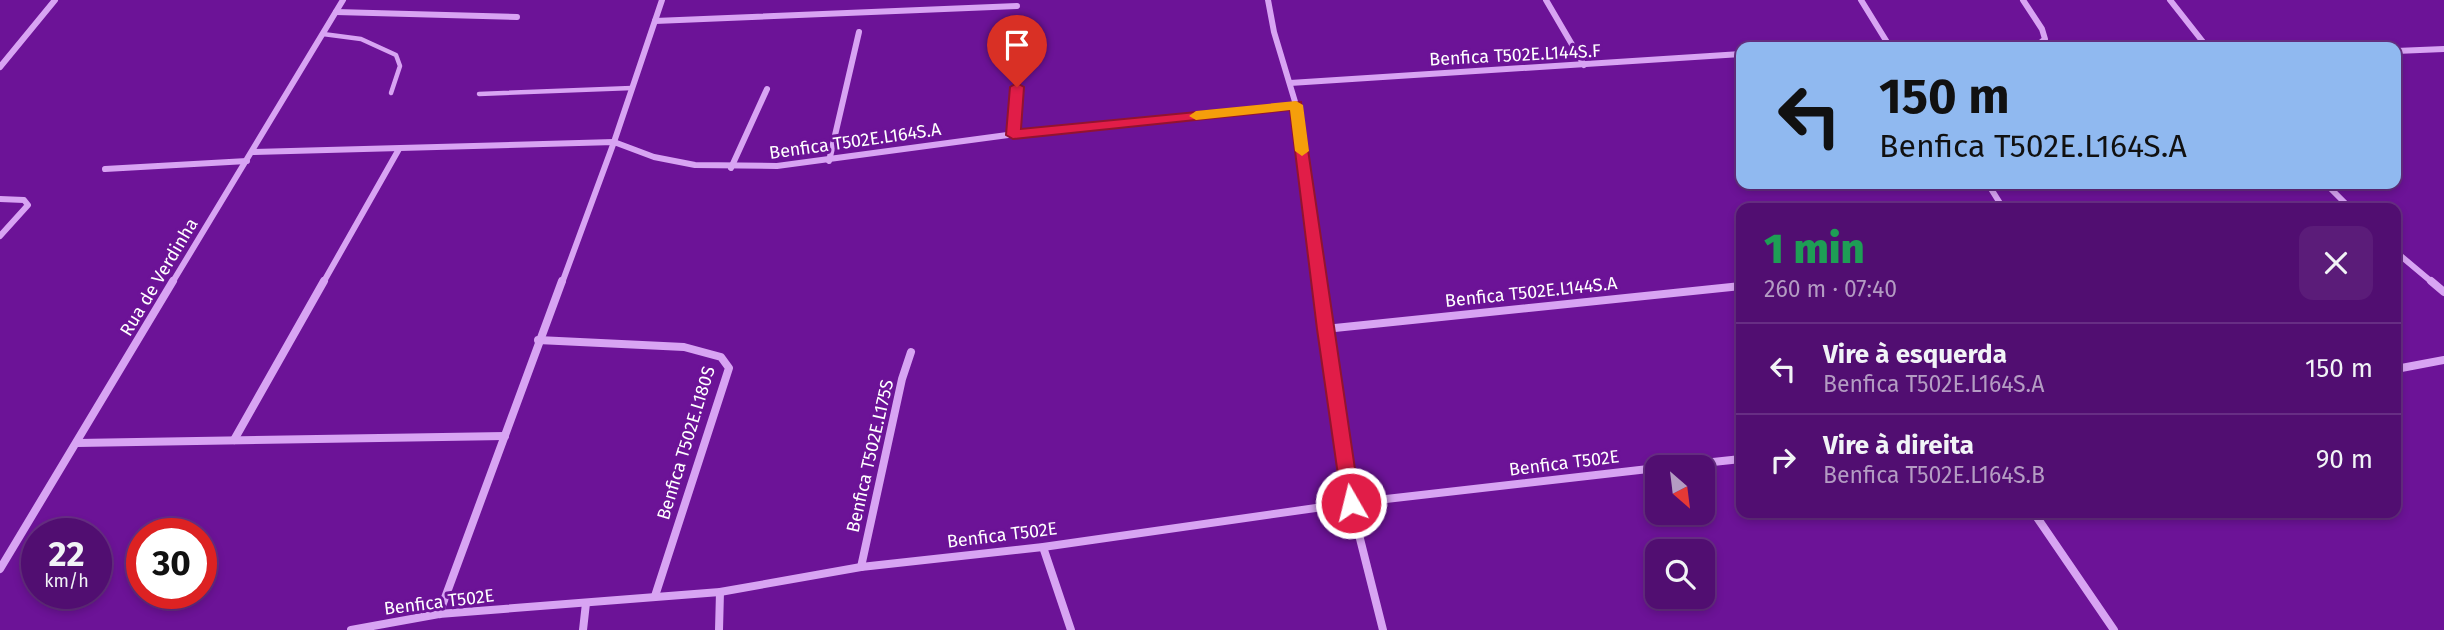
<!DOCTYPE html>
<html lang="pt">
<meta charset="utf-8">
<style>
body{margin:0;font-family:"Fira Sans",sans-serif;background:#5b1c79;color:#f1f3f6;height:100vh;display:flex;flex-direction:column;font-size:26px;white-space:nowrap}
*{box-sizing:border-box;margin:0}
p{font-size:23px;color:#b49cc3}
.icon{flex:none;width:38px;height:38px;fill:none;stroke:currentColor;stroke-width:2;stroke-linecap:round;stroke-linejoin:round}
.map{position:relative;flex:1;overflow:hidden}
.details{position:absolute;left:1736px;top:203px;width:665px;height:315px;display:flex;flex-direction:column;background:#510e71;border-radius:14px;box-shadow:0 4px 10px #0003,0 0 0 2px #672e84}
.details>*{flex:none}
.hud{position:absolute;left:1736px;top:42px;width:665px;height:147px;border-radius:14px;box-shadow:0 4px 10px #0003,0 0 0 2px #672e84;background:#90b9f0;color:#111;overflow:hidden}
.needle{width:46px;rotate:152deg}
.buttons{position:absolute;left:1645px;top:455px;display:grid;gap:14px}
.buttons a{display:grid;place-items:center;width:70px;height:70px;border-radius:14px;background:#510e71;box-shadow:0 4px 10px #0003,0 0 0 2px #672e84;font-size:35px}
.speed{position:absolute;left:21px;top:518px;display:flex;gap:14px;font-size:35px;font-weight:700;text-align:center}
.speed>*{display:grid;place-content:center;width:91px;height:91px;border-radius:50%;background:#510e71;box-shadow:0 4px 10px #0003,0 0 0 2px #672e84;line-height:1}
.speed small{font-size:18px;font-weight:400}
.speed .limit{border:10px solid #d22;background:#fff;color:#111}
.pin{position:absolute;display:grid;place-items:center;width:60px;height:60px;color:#fff;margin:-72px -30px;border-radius:50% 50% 50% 0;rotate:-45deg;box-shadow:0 0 7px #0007}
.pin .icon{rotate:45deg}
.me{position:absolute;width:77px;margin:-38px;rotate:352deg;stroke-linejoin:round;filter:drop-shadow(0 0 5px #0008)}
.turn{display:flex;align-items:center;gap:24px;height:147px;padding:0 28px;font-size:32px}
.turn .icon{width:91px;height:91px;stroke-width:2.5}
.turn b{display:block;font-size:49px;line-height:60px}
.round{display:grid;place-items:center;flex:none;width:74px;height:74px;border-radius:14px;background:#5b1c79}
.summary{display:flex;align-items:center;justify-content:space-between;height:119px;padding:0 28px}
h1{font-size:42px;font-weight:800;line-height:52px;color:#1e9e55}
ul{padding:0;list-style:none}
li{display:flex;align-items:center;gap:21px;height:91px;padding:0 28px;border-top:2px solid #672e84}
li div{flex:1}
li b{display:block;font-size:26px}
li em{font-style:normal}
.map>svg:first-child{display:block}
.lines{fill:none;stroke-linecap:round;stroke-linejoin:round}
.lane{stroke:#d8a4f3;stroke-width:4.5}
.street-far1{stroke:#d8a4f3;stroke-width:6}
.street{stroke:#d8a4f3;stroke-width:8}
.route{fill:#e11d48;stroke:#92132f;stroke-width:2}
.slow{fill:#f59e0b}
.labels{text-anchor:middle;stroke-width:6;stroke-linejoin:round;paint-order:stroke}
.street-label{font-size:18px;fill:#fff;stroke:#6c1397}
</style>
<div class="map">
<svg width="2444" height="630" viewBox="0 0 2444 630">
<rect width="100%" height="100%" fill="#6c1397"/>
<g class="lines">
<!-- lane -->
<g class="lane">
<polyline points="323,34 361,39 396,55 400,66 391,93"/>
<polyline points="479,94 632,88"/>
</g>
<!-- street-far1 -->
<g class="street-far1">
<polyline points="1268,0 1274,32 1296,105 1319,283"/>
<polyline points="1546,0 1584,65"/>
<polyline points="1861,0 1890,47"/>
<polyline points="2023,0 2042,29 2045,39 2035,47"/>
<polyline points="2170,0 2207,47"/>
<polyline points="336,12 517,17"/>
<polyline points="655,21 1017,6"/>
<polyline points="1826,47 1887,43"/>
<polyline points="2396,51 2444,49"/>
<polyline points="0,67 55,0"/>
<polyline points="1290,83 1741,54"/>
<polyline points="1013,134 1021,39"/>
<polyline points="253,152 614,142 654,157 695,165 777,166 1030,132 1296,105"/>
<polyline points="829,161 859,32"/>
<polyline points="731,168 767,89"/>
<polyline points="105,169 247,161"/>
<polyline points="1988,184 2003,208"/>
<polyline points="2326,184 2350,208"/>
<polyline points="0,199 24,200 28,205 0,236"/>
<polyline points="2396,252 2433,283"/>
<polyline points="172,283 343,0"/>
<polyline points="323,283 399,149"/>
<polyline points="562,283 614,142 662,0"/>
</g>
<!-- street -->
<g class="street">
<polyline points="1319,281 1351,503 1383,630"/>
<polyline points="2431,281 2444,292"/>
<polyline points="1325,329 1741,286"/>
<polyline points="538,340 684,347 721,357 729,368 655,596"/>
<polyline points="2396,369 2444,360"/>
<polyline points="234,440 324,281"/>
<polyline points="77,443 505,436"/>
<polyline points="1666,467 1741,459"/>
<polyline points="2034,513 2114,630"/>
<polyline points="1043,547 1071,630"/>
<polyline points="861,567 902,379 911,352"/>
<polyline points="0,569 173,281"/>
<polyline points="439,614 562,281"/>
<polyline points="351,630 439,614 720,592 861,567 1043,547 1351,503 1657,468"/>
<polyline points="583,630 586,603"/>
<polyline points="719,630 720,592"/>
</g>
</g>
<!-- route -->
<polygon class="route" points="1017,83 1024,87 1021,129 1301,102 1360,503 1357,509 1351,511 1345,509 1342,503 1317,329 1290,110 1013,139 1006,135 1010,87"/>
<!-- slow -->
<polygon class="slow" points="1296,101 1303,105 1309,151 1302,156 1295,151 1290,110 1196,120 1189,116 1196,111"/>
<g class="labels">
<!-- street labels -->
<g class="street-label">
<text transform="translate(1515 55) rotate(-3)" y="6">Benfica T502E.L144S.F</text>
<text transform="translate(855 141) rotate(-8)" y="6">Benfica T502E.L164S.A</text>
<text transform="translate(159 277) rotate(-59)" y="6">Rua de Verdinha</text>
<text transform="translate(1531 292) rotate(-6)" y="6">Benfica T502E.L144S.A</text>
<text transform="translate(686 443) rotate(-73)" y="6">Benfica T502E.L180S</text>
<text transform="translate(870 456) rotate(-77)" y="6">Benfica T502E.L175S</text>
<text transform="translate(1564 463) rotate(-7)" y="6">Benfica T502E</text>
<text transform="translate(1002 535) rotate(-7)" y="6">Benfica T502E</text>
<text transform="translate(439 602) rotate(-7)" y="6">Benfica T502E</text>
</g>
</g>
</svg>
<div class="buttons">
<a><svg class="needle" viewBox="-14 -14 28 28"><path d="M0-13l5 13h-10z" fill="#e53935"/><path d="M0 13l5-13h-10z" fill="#b49cc3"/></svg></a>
<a><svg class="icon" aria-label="search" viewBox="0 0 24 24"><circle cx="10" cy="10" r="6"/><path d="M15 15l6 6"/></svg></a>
</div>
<div class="speed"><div>22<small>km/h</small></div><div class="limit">30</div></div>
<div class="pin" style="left:1017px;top:87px;background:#d93025"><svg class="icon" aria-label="arrive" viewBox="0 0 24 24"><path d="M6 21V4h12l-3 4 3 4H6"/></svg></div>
<svg class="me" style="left:1351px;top:503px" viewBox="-20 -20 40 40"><circle r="17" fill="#e11d48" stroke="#fff" stroke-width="3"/><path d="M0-11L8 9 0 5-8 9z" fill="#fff"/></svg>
<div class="hud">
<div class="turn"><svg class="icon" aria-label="left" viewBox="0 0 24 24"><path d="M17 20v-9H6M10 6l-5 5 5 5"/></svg><div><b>150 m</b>Benfica T502E.L164S.A</div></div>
</div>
<section class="details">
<div class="summary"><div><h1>1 min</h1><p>260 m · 07:40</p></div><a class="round"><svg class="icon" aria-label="close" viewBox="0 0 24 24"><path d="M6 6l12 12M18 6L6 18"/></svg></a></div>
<ul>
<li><svg class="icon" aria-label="left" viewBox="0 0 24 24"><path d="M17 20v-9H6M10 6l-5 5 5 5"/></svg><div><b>Vire à esquerda</b><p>Benfica T502E.L164S.A</p></div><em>150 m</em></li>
<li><svg class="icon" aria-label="right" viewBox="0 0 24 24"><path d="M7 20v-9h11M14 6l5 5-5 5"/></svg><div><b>Vire à direita</b><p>Benfica T502E.L164S.B</p></div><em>90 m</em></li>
</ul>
</section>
</div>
